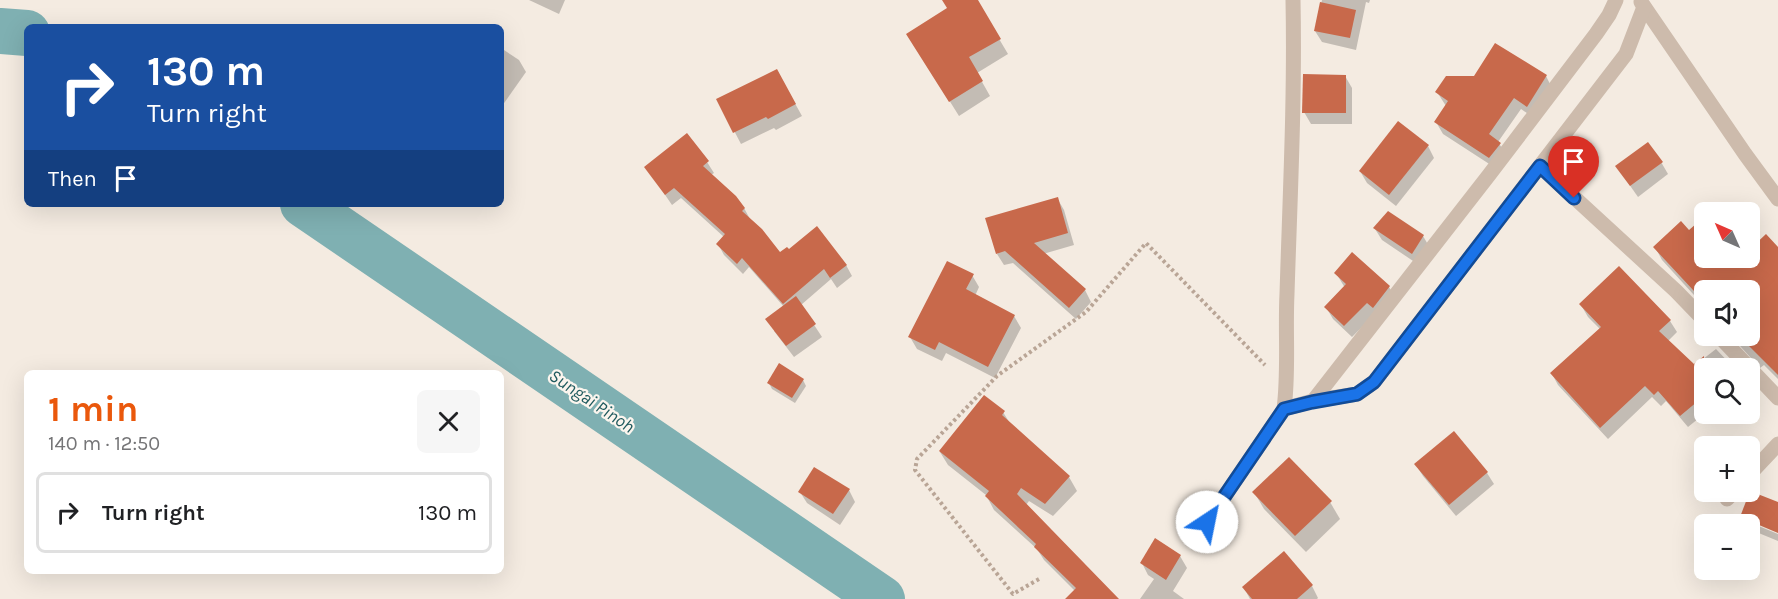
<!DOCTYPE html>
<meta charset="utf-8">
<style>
body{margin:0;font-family:Karla,sans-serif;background:#f6f6f6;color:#202124;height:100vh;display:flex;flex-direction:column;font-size:22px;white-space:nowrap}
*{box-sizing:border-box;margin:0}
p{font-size:20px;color:#757577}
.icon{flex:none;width:33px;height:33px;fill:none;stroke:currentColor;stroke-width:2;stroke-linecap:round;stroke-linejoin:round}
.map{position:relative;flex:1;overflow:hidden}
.sheet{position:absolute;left:24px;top:370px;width:480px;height:204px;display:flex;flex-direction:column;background:#fff;border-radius:9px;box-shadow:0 6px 24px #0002}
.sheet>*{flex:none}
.top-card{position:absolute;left:24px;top:24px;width:480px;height:183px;border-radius:9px;box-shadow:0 6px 24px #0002;background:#1a4fa0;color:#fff;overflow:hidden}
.needle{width:39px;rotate:315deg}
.buttons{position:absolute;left:1694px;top:202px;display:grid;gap:12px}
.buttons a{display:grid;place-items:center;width:66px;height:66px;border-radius:9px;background:#fff;box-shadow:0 6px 24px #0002;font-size:30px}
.pin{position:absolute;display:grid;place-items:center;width:51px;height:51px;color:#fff;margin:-62px -26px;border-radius:50% 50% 50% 0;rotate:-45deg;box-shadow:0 0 6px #0007}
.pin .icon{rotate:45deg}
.me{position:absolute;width:66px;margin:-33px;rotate:34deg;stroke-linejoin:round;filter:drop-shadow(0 0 4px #0008)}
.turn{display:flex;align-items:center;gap:21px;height:126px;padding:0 24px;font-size:27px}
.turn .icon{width:78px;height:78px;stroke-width:2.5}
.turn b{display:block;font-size:42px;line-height:51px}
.then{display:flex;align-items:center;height:57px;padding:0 24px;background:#0003;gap:12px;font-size:22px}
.round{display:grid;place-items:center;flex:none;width:63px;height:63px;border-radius:9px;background:#f6f6f6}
.headline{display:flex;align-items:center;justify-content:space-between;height:102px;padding:0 24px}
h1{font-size:36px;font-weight:700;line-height:45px;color:#ea580c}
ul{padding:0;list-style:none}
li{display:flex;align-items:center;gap:18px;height:81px;margin:0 12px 9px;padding:0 12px;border:3px solid #e0e0e0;border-radius:9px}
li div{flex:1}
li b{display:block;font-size:22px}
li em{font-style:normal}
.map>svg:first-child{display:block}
.shadow{fill:#0003}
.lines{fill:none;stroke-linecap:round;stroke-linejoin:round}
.river{stroke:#7fb0b2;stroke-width:46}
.building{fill:#c8694b}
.path{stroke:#b9a596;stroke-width:4;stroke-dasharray:3 3;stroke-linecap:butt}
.minor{stroke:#cdbbac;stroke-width:15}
.route-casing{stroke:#114b97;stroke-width:15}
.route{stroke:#1a73e8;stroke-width:10}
.labels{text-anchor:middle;stroke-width:4.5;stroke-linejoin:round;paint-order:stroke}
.water-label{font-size:18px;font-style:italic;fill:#1f5a5e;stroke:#fbf5ee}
</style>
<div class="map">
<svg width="1778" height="599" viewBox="0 0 1778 599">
<rect width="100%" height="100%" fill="#f4ebe1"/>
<!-- shadow -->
<g class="shadow">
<polygon points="529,0 565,0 559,14"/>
<polygon points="944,0 976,0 1008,54 977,73 990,96 959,116 917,49 949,9"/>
<polygon points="1322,0 1370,0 1369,3 1366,2 1356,50 1322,42 1315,31"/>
<polygon points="501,48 519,60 526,72 502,106"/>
<polygon points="777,71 802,116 776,130 774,128 741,144 718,100"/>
<polygon points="1345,76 1352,88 1352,124 1311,124 1304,112"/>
<polygon points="1546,76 1552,88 1534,118 1521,109 1498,142 1507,156 1497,169 1443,134 1436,122 1446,106 1437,92"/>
<polygon points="1428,146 1434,158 1396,206 1367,183 1360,171"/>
<polygon points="707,162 714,173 711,175 744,208 750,219 779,254 846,265 852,276 837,288 831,279 801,305 822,337 794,357 774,331 784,307 749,267 743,274 724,255 718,244 724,237 681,198 672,205 646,167"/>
<polygon points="1661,162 1668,174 1638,197 1617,167"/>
<polygon points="1057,198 1064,210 1074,245 1043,254 1085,290 1091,302 1076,319 1013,263 1004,265 997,254"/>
<polygon points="1717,208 1721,213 1711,213"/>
<polygon points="1704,219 1704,258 1749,258 1749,245 1753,249 1778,250 1778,379 1764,365 1760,368 1731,336 1749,336 1749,291 1704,291 1704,306 1662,260 1655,247 1689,232"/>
<polygon points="1375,229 1423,236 1430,248 1419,265 1382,240"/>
<polygon points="1336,273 1389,287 1396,299 1375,314 1352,337 1333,319 1326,307 1345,288"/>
<polygon points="972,275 979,287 975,296 1014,316 1021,328 995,378 946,353 942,361 917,349 910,337"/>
<polygon points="1581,305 1670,321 1677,332 1668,341 1694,366 1716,349 1735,369 1704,369 1704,414 1688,427 1666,401 1661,406 1652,397 1608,439 1558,385 1552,374 1600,329 1588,317"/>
<polygon points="803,380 806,386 795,403 772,389 769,383"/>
<polygon points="1003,412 1011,425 1069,477 1077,491 1053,516 1029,501 1026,505 1117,599 1072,599 1075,591 1044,560 1037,549 994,510 986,495 948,465 940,452"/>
<polygon points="1416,465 1487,473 1494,484 1456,516 1423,476"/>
<polygon points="849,490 855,502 840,525 807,503 800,492"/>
<polygon points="1254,492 1330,502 1340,519 1306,552 1264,509"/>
<polygon points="1778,504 1778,531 1749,519 1749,522 1778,534 1778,541 1749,529 1749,525 1746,525 1741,517"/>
<polygon points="1749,538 1758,550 1748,575 1733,570 1749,570"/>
<polygon points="1180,556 1187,568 1173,591 1184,599 1140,599 1154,579 1148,575 1142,563"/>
<polygon points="1312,586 1318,598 1317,599 1250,599 1244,588"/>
</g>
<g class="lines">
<!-- river -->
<g class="river">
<polyline points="0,31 27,33"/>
<polyline points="303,204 882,599"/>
</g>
</g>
<!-- building -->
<g class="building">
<polygon points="942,0 978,0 1001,39 969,57 983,81 949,102 906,34 947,8"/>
<polygon points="1320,2 1356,10 1350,38 1314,31"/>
<polygon points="1495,43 1547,75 1527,107 1514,98 1489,134 1501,143 1489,158 1434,122 1448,101 1435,92 1446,76 1474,76"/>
<polygon points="777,69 796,104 768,119 766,117 733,133 716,99"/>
<polygon points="1303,74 1346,75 1346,113 1302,113"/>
<polygon points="1398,121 1429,145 1389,195 1359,171"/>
<polygon points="687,133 709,161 703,166 736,196 745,208 742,211 762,229 780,252 787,247 789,249 817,226 847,265 830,278 824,269 783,304 742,258 737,264 716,244 725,234 674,188 665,195 644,167"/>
<polygon points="1648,142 1663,162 1630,186 1615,166"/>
<polygon points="1058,197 1068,233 1034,243 1086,289 1069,308 1005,251 996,254 985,218"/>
<polygon points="1388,211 1424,235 1412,254 1373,228"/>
<polygon points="1704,217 1704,258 1749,258 1749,250 1766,234 1778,247 1778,375 1749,346 1749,291 1694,291 1653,247 1681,221 1689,230"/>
<polygon points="1352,252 1390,286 1373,308 1367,303 1344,326 1324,307 1346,284 1334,273"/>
<polygon points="947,261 974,274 966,289 1015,315 988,367 939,342 935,350 908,337"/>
<polygon points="1619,266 1671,320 1659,331 1694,364 1704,356 1704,396 1680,416 1658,391 1654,395 1645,386 1600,428 1550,373 1601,327 1579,304"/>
<polygon points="796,296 816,324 786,346 765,319"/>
<polygon points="779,363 804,379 792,398 767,383"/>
<polygon points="984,395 1005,411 1002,415 1070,476 1045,504 1021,488 1017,494 1119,599 1065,599 1076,588 1034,547 1036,544 985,496 989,491 939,451"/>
<polygon points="1454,431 1488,472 1449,505 1414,464"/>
<polygon points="1289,457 1332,501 1295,536 1252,492"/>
<polygon points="814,467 850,489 833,514 798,492"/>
<polygon points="1750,491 1778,502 1778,533 1740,517"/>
<polygon points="1155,538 1181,555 1166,580 1140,563"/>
<polygon points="1284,551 1313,585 1297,599 1252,599 1242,587"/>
</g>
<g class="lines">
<!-- path -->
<polyline class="path" points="1039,579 1013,594 915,470 917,459 997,376 1086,312 1146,243 1265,365"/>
<!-- minor -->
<g class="minor">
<polyline points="1641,2 1745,154 1778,199"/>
<polyline points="1540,166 1676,291 1704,320"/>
<polyline points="1719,336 1778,398"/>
<polyline points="1313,401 1357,394 1374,382 1626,54 1644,7"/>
<polyline points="1284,409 1313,401 1489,175 1596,34 1609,15 1616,0"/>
<polyline points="1749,475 1778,444"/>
<polyline points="1727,499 1734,492"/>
<path d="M1194,541L1284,409C1289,371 1285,332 1287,294C1290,196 1295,98 1293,0"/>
</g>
</g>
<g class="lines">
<!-- route casing -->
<g class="route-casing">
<polyline id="route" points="1207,522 1284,409 1312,402 1357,394 1374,382 1540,166 1574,198"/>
</g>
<!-- route -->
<use href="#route" class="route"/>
</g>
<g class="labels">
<!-- water labels -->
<g class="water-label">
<text transform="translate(592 401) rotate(34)" y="6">Sungai Pinoh</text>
</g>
</g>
</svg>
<div class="buttons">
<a><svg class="needle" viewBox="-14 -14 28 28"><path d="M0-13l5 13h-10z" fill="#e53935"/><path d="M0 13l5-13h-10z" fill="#757577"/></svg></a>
<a><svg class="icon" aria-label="sound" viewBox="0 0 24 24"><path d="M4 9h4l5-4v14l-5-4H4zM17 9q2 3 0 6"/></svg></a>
<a><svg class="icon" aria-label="search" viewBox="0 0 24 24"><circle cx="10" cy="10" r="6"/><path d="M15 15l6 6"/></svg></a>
<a>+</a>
<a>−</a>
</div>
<div class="pin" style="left:1574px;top:198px;background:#d93025"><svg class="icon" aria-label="arrive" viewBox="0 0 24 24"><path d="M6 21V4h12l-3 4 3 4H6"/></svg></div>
<svg class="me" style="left:1207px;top:522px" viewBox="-20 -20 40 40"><circle r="19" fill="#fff"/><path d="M0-13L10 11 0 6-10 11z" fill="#1a73e8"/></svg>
<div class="top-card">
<div class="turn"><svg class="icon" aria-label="right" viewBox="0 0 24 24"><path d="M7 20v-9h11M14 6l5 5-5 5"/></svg><div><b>130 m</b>Turn right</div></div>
<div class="then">Then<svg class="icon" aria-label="arrive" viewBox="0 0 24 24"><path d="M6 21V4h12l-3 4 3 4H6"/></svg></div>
</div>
<section class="sheet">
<div class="headline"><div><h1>1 min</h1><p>140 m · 12:50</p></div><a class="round"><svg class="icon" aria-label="close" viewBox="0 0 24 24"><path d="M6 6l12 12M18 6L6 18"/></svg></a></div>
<ul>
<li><svg class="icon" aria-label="right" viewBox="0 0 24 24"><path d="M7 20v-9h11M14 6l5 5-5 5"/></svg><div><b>Turn right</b></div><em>130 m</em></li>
</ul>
</section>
</div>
